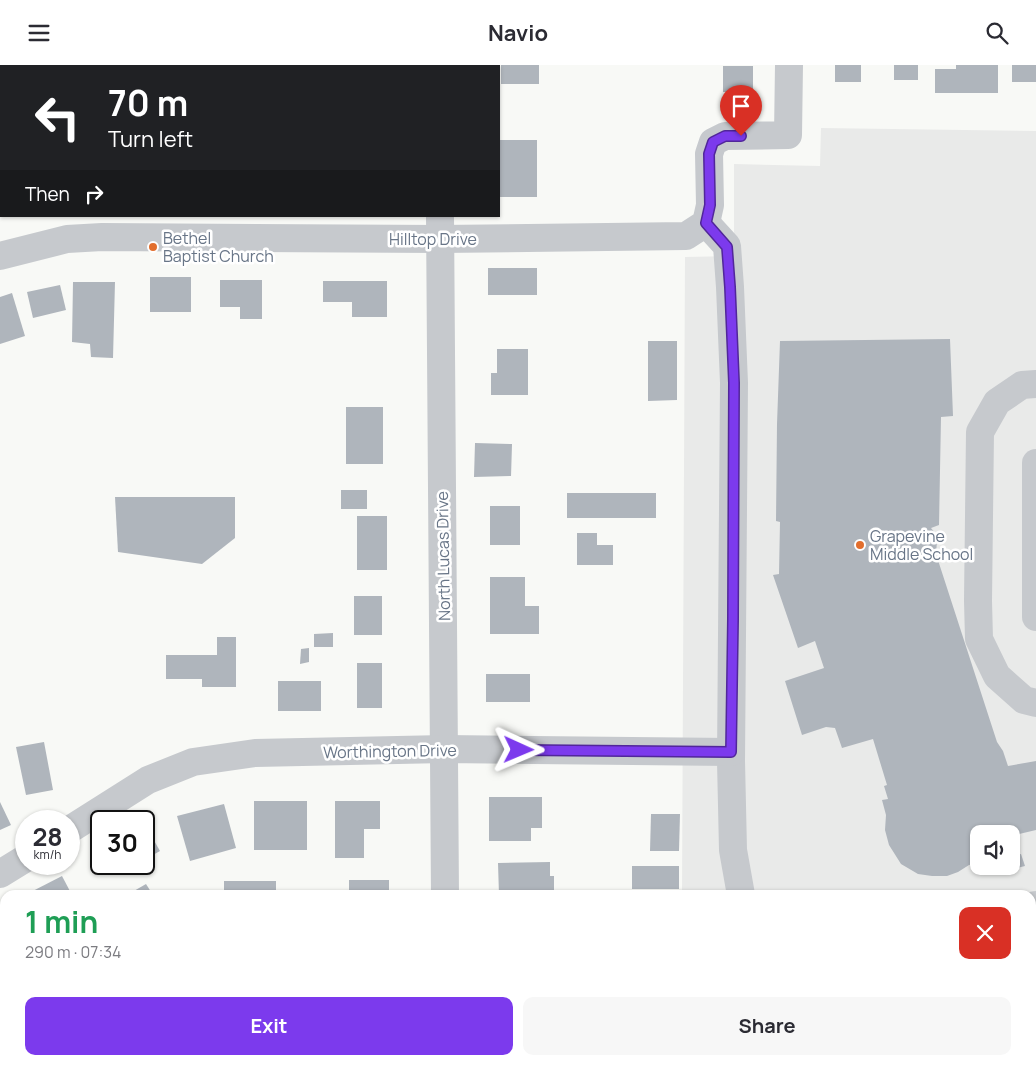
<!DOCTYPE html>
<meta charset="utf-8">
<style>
body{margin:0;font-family:Manrope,sans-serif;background:#f7f7f7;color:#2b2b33;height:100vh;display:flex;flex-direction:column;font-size:19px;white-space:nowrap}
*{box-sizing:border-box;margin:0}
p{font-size:16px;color:#7c7c81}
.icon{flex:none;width:28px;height:28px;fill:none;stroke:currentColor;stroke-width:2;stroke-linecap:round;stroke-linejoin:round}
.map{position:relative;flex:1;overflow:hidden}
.drawer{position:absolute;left:0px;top:825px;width:1036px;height:175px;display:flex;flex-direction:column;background:#fff;border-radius:15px 15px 0 0;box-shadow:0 1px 4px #0004}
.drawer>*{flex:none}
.guide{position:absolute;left:0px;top:0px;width:500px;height:152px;box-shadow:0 1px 4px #0004;background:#202124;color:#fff;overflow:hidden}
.tools{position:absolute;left:970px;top:760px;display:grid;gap:10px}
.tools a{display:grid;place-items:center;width:50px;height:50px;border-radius:10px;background:#fff;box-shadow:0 1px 4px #0004;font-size:25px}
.speed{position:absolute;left:15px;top:745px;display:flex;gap:10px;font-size:25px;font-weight:700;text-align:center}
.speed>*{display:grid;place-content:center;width:65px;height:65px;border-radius:50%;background:#fff;box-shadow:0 1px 4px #0004;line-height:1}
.speed small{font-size:12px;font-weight:400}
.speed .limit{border:2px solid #111;border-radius:8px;background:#fff;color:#111}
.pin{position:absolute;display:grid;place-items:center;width:42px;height:42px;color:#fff;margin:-51px -21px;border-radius:50% 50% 50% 0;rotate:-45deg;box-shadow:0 0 5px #0007}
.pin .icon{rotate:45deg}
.me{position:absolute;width:55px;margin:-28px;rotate:91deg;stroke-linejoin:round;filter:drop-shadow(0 0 4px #0008)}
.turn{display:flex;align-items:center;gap:18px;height:105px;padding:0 25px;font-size:22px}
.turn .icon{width:65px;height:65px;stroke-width:2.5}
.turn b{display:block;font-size:35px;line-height:42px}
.then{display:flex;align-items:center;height:48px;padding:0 25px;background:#0003;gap:10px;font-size:19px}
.round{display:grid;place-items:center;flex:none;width:52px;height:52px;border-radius:10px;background:#f7f7f7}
.headline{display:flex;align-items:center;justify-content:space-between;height:85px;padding:0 25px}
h1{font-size:30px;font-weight:700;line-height:38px;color:#1e9e55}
.button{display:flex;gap:10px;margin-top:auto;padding:10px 25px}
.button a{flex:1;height:58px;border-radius:10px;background:#7c3aed;color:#fff;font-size:20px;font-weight:700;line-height:58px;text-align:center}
.button a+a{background:#f7f7f7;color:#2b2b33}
header{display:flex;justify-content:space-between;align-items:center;height:65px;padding:0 25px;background:#fff;font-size:22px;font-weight:700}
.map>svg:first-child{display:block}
.built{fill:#e9eae9;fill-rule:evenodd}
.building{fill:#afb5bc}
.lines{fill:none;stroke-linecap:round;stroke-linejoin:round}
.minor{stroke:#c6c9cd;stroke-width:28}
.route-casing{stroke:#51269a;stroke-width:12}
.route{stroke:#7c3aed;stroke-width:9}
.poi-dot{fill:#e26e2d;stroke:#fff;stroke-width:2}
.labels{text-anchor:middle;stroke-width:5;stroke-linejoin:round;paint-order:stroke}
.poi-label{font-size:16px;fill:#687587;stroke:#fff;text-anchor:start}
.street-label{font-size:16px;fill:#687587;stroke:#fff}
</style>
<header><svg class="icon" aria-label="menu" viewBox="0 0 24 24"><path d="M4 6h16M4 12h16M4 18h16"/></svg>Navio<svg class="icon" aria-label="search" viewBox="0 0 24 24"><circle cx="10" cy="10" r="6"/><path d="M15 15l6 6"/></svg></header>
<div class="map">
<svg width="1036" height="1000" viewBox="0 0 1036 1000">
<rect width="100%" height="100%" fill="#f8f9f6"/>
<!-- built -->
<path class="built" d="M821,63L1036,66V901H1033L1034,937H1031V830H682L685,192L734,191V99L820,101ZM979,769H1011V801H979Z"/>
<!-- building -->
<g class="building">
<rect x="501" y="0" width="38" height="19"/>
<rect x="835" y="0" width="26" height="17"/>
<rect x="894" y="0" width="24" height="15"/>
<polygon points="956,0 998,0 998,28 935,28 935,4 956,4"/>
<rect x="1012" y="0" width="24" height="17"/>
<rect x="723" y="1" width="30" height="26"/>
<rect x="499" y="75" width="38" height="57"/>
<rect x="488" y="203" width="49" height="27"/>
<rect x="150" y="212" width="41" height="35"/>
<polygon points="220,215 262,215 262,254 240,254 240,242 220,242"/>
<polygon points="323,216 387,216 387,252 352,252 352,237 323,237"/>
<polygon points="73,217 115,217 113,293 91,292 90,279 72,277"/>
<polygon points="60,220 66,245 33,253 27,227"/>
<polygon points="12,228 25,271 0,279 0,232"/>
<polygon points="950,274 953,351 941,352 939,460 931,463 935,468 937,476 936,489 997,677 1003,686 1008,701 1036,696 1036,765 1011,771 1011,769 979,769 979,798 969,800 958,807 947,811 932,811 918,809 901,799 889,780 885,765 886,750 882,735 888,734 884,721 887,720 873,674 842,683 835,663 826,662 802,670 785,616 824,603 815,576 798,583 773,510 779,509 780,457 776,456 777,359 780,276"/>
<polygon points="648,276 677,276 677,335 648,336"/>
<polygon points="497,284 528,284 528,330 491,330 491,308 497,308"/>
<rect x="346" y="342" width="37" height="57"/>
<polygon points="475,378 512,379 511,411 474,412"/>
<rect x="341" y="425" width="26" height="19"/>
<rect x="567" y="428" width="89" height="25"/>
<polygon points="115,432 235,432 235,473 202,499 118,487"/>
<rect x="490" y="441" width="30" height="39"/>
<rect x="357" y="451" width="30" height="54"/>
<polygon points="577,468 597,468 597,480 613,480 613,500 577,500"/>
<polygon points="490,512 525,512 525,541 539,541 539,569 490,569"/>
<rect x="354" y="531" width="28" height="39"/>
<polygon points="333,568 333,582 314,582 314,569"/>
<polygon points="217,572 236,572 236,622 202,622 202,614 166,614 166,590 217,590"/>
<polygon points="309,583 309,597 300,599 301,584"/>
<rect x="357" y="598" width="25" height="45"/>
<rect x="486" y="609" width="44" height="28"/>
<rect x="278" y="616" width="43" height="30"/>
<polygon points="44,677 53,725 26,730 16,682"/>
<polygon points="489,732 542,732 542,763 531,763 531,776 489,776"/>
<rect x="254" y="736" width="53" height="49"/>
<polygon points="335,736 380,736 380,764 364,764 364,793 335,793"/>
<polygon points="0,737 11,760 0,765"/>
<polygon points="224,739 236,783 190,796 177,751"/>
<polygon points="651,749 680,749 679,786 650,786"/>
<polygon points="144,758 160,786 144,795"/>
<polygon points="1021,789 1025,801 988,810 985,801 1011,801 1011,791"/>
<polygon points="550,797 550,811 554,811 554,830 499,830 498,798"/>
<rect x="632" y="801" width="47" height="23"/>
<polygon points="62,811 72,830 25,830"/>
<rect x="349" y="815" width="40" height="15"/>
<rect x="224" y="816" width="52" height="14"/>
<polygon points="146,819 153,830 127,830"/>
<polygon points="1031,980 1036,980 1036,1000 946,1000 946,995 1031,995"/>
<rect x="259" y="995" width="53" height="5"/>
<rect x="352" y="995" width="32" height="5"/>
<rect x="669" y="995" width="27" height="5"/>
<rect x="778" y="998" width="41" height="2"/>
</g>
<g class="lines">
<!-- minor -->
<g class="minor">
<polyline points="256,0 256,1"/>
<polyline points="440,0 440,1"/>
<polyline points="130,1 132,0"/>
<polyline points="440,151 445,830"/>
<polyline points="706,158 727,181 730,222 734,318 731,696 733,785 741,830"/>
<polyline points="0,191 67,174 102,172 440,174 686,171 706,158 710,140 709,89 713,77 725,71 788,70 789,0"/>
<polyline points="1036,319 1022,320 997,337 980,367 978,536 979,574 997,611 1024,635 1036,638"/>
<polyline points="1036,398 1036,552"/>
<polyline points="69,765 148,715 193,697 255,688 445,684 731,687"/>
<polyline points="0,809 26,793"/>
<polyline points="1031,841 1036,840"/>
<polyline points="0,927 5,935"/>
<polyline points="1031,953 1036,954"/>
<polyline points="0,967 5,963"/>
<polyline points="45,995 48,1000"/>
<polyline points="446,995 446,1000"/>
<polyline points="633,995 634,1000"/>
<polyline points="710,995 710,1000"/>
<polyline points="843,995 846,1000"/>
<polyline points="771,1000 771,995"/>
<polyline points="925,1000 925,995"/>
</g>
</g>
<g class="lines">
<!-- route casing -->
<g class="route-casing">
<polyline id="route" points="519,685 731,687 733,554 734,318 730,222 727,182 706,158 710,140 709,89 713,77 725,71 741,71"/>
</g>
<!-- route -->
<use href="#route" class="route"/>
</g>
<!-- markers -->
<g class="poi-dot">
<circle cx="153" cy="182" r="5"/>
<circle cx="860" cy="480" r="5"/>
</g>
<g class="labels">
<!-- poi labels -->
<g class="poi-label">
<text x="163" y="179">Bethel<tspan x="163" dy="18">Baptist Church</tspan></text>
<text x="870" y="477">Grapevine<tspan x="870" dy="18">Middle School</tspan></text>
</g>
<!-- street labels -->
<g class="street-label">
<text x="433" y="180">Hilltop Drive</text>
<text transform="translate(443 491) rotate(-91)" y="6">North Lucas Drive</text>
<text transform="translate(390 686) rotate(-1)" y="6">Worthington Drive</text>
</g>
</g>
</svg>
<div class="tools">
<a><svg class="icon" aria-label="sound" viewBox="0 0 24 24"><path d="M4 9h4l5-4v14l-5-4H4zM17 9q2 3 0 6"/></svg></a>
</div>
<div class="speed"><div>28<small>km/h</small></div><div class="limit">30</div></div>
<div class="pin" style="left:741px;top:71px;background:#d93025"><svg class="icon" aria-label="arrive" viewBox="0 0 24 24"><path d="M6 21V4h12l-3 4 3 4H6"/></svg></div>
<svg class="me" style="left:519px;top:685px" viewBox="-20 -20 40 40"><path d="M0-17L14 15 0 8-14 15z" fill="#7c3aed" stroke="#fff" stroke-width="4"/></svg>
<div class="guide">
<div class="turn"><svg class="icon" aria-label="left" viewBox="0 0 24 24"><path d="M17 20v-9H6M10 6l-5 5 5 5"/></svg><div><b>70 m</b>Turn left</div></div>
<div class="then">Then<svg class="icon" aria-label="right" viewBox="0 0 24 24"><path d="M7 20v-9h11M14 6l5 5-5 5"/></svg></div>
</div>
<section class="drawer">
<div class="headline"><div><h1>1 min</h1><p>290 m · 07:34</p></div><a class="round" style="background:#d93025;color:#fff"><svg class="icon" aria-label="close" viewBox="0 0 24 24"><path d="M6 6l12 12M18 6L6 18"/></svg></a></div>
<div class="button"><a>Exit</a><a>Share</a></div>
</section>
</div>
